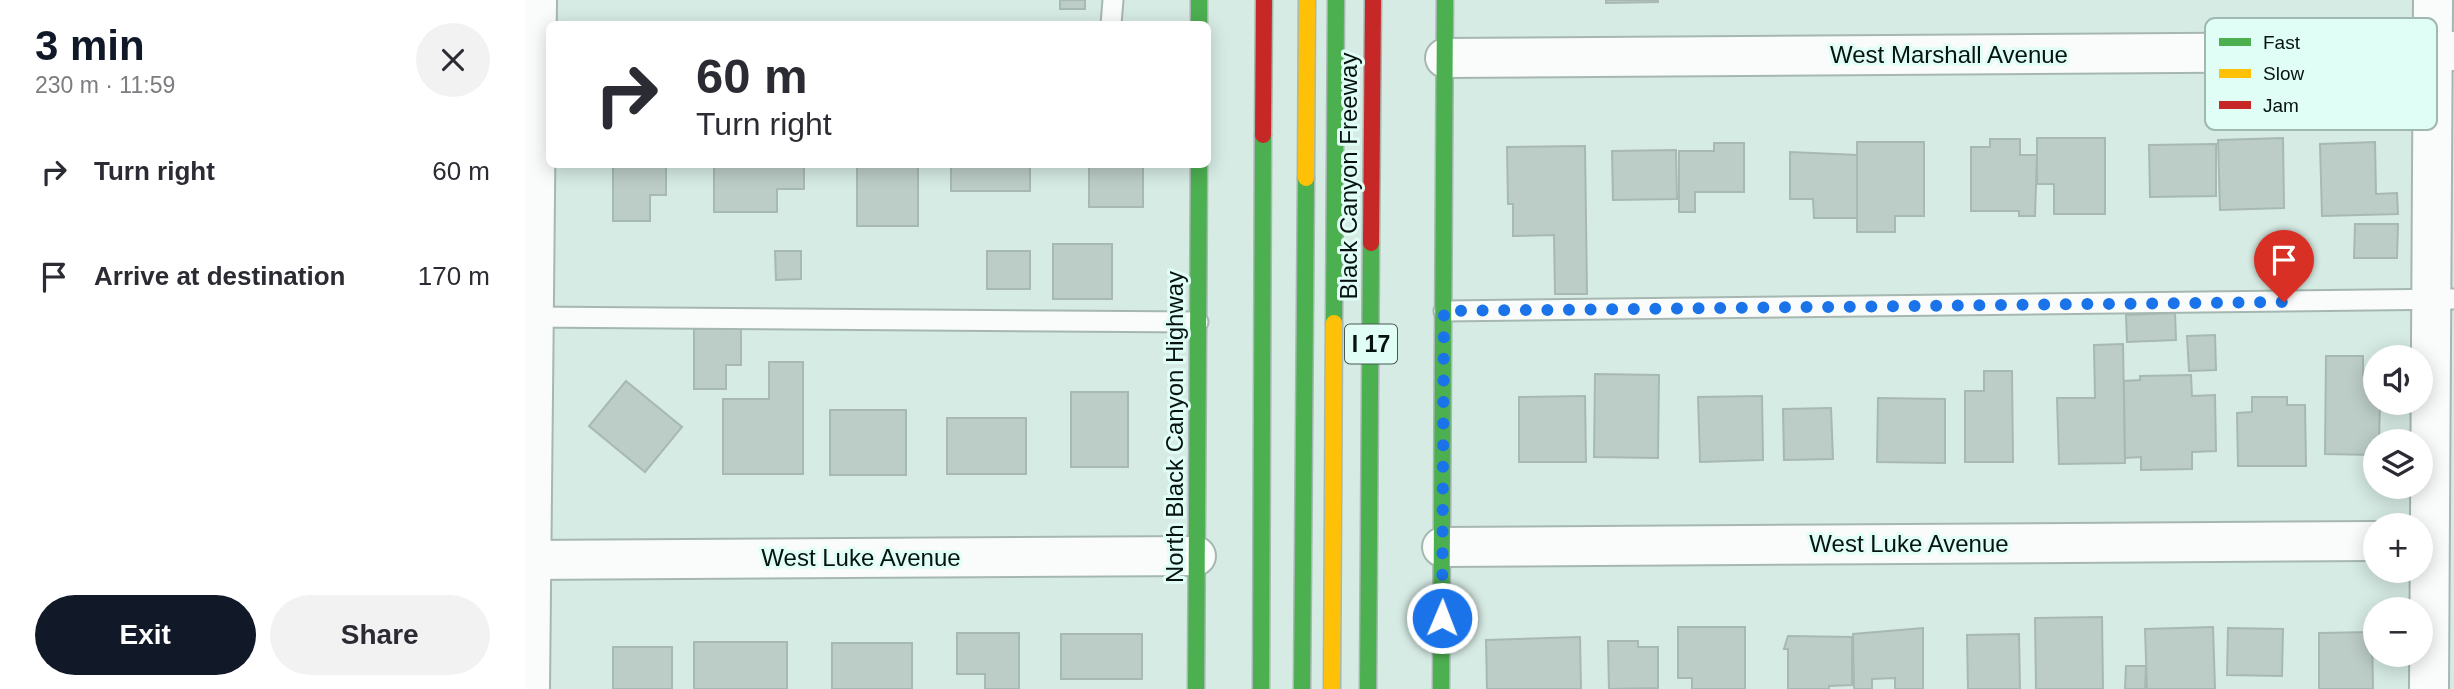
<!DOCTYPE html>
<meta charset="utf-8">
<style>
body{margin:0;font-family:Helvetica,sans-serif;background:#f2f2f3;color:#2b2b33;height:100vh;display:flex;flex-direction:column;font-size:26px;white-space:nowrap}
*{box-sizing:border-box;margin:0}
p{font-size:23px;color:#7c7c81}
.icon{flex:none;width:38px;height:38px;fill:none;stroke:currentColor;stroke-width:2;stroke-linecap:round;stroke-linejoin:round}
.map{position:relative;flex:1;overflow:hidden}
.drawer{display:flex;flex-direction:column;background:#fff;width:525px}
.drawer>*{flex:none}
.banner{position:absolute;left:21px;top:21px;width:665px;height:147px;border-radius:10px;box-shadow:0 4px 18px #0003;background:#fff;color:#2b2b33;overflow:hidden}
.buttons{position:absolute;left:1838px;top:345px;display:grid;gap:14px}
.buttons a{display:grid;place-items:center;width:70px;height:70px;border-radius:50%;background:#fff;box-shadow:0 4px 18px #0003;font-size:35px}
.pin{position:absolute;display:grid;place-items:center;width:60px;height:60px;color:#fff;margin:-72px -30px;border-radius:50% 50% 50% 0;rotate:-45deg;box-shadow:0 0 7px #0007}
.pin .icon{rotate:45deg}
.me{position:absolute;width:77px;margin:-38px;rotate:1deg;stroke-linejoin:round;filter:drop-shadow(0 0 5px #0008)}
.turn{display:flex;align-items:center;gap:24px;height:147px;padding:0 35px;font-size:32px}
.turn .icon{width:91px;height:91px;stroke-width:2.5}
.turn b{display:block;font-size:49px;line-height:60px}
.round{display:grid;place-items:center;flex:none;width:74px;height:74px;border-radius:37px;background:#f2f2f3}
.summary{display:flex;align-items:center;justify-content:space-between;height:119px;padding:0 35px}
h1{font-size:42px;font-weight:600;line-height:52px;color:#111827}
.cta{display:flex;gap:14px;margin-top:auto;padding:14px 35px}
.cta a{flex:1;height:80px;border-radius:42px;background:#111827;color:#fff;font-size:28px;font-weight:600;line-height:80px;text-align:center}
.cta a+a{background:#f2f2f3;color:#2b2b33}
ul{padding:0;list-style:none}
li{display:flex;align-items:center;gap:21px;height:105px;padding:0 35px}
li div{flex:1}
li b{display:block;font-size:26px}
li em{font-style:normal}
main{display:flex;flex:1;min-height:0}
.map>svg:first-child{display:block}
.building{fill:#bcccc7;stroke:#a8b8b4;stroke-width:2}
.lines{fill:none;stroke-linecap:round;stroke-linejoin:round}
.lane-casing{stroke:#a6b7b1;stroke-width:23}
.street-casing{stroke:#a6b7b1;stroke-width:42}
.fast-casing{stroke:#a6b7b1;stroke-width:19}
.slow-casing{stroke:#a6b7b1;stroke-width:19}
.jam-casing{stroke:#a6b7b1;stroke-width:19}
.lane{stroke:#f9fcfb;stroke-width:19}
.street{stroke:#f9fcfb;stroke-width:38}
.fast{stroke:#4caf50;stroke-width:16}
.slow{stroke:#ffc107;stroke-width:16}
.jam{stroke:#c62828;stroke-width:16}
.route{stroke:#1a73e8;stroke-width:12;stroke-dasharray:0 21.6}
.labels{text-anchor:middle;stroke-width:6;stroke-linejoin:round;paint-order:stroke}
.shield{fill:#e0fef6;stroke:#475a55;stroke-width:2}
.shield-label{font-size:23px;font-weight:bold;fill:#061310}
.street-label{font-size:24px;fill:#061310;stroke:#e0fef6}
.key{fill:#e0fef6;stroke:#9fb8b1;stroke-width:2}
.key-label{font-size:19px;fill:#061310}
</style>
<main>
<section class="drawer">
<div class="summary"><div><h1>3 min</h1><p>230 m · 11:59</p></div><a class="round"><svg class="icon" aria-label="close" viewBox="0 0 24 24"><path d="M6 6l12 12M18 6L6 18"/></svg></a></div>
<ul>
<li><svg class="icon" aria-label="right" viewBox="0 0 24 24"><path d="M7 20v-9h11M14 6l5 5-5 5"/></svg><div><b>Turn right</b></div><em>60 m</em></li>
<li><svg class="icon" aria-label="arrive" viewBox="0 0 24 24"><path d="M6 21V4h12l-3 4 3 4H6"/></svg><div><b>Arrive at destination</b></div><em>170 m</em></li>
</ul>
<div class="cta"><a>Exit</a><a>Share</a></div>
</section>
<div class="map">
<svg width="1929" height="689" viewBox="0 0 1929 689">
<rect width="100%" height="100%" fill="#d6ebe4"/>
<!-- building -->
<g class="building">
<rect x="535" y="0" width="25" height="9"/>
<polygon points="1081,0 1133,0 1133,2 1081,3"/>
<polygon points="1512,138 1580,138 1580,214 1529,214 1529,184 1512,184"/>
<polygon points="1758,138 1759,208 1695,210 1693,140"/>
<polygon points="1465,139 1495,139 1495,155 1512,155 1510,216 1494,216 1494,211 1446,211 1446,147 1465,147"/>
<polygon points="1332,142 1399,142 1399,216 1370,216 1370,232 1332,232"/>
<polygon points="1850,142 1851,194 1872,193 1873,214 1797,216 1795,144"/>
<polygon points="1189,143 1219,143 1219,192 1170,192 1170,212 1154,212 1154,151 1189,151"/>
<polygon points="1691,144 1691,196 1625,197 1624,145"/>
<polygon points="1060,146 1062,294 1030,294 1029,235 988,236 988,204 983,204 982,147"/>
<polygon points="1151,150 1152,199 1088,200 1087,151"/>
<polygon points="1265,152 1332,155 1332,218 1289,218 1288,199 1265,199"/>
<polygon points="88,164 141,164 141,195 125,195 125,221 88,221"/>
<polygon points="189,164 279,164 279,189 252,189 252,212 189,212"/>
<rect x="332" y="164" width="61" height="62"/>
<rect x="426" y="164" width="79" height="27"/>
<rect x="564" y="164" width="54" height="43"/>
<polygon points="1830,224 1873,224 1872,258 1829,258"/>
<rect x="528" y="244" width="59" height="55"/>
<polygon points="250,251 276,251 276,279 251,280"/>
<rect x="462" y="251" width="43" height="38"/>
<polygon points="1650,313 1651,340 1602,342 1601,315"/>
<polygon points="169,329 216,329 216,365 201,365 201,389 169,389"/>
<polygon points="1690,335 1691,370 1664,371 1662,336"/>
<polygon points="1598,344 1600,463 1534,464 1532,398 1570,398 1569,345"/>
<polygon points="1801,356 1838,356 1838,375 1850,375 1850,402 1855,402 1854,441 1850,441 1850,455 1800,454"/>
<polygon points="244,362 278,362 278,474 198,474 198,399 244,399"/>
<polygon points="1459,371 1487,371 1488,462 1440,462 1440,391 1459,391"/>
<polygon points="1070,374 1134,375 1133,458 1069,457"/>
<polygon points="1666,375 1667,396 1690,395 1691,451 1667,452 1667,469 1616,470 1616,457 1600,458 1599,381 1615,380 1615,376"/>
<polygon points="101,381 157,427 120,472 64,426"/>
<rect x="546" y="392" width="57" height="75"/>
<polygon points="1060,396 1061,462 994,462 994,397"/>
<polygon points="1237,396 1238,460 1175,462 1173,397"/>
<polygon points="1727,397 1762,397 1762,405 1780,405 1781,466 1713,466 1712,413 1727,412"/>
<polygon points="1353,398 1420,399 1420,463 1352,462"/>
<polygon points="1306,408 1308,459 1259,460 1258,409"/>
<rect x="305" y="410" width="76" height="65"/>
<rect x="422" y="418" width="79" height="56"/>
<polygon points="1577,617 1578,689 1511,689 1510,618"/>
<polygon points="1153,627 1220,627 1220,689 1167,689 1167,678 1153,678"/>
<polygon points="1688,627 1690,689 1622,689 1620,629"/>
<polygon points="1398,628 1398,689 1370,689 1370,678 1347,679 1347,689 1329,689 1328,634"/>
<polygon points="1703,628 1758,629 1757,676 1702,675"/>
<polygon points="1847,632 1848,689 1794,689 1794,633"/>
<polygon points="432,633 494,633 494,689 460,689 460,674 432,674"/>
<rect x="536" y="634" width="81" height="45"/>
<polygon points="1494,634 1495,689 1443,689 1442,635"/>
<polygon points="1263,636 1327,637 1327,685 1304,686 1304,689 1263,689 1263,649 1259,649"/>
<polygon points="1055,637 1056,689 962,689 961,640"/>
<polygon points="1083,641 1113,641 1113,647 1133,647 1133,688 1084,689"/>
<rect x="169" y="642" width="93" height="47"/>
<rect x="307" y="643" width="80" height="46"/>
<rect x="88" y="647" width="59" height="42"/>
<polygon points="1601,666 1621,666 1620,689 1600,689"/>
</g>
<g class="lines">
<!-- lane casing -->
<g class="lane-casing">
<g id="lane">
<polyline points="586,24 588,0"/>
<polyline points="919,311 1929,299"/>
<polyline points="2,317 673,322"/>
</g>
</g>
<!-- street casing -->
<g class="street-casing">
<g id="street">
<polyline points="920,58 1929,51"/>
<polyline points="917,547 1850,541"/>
<polyline points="0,560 671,556"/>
<polyline points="5,689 12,0"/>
<polyline points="1904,689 1908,0"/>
</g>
</g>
<!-- fast casing -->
<g class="fast-casing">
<g id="fast">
<polyline points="674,0 674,24"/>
<polyline points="809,323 811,0"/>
<polyline points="671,689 674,164"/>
<polyline points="736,689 738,135"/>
<polyline points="777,689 781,178"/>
<polyline points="843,689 846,243"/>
<polyline points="916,689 920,0"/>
</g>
</g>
<!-- slow casing -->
<g class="slow-casing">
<g id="slow">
<polyline points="781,178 782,0"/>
<polyline points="807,689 809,323"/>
</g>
</g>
<!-- jam casing -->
<g class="jam-casing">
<g id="jam">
<polyline points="738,135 739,0"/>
<polyline points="846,243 848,0"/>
</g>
</g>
<!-- lane -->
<use href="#lane" class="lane"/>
<!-- street -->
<use href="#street" class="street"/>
<!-- fast -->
<use href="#fast" class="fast"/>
<!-- slow -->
<use href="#slow" class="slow"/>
<!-- jam -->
<use href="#jam" class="jam"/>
</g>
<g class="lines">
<!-- route -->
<polyline class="route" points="917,618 919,311 1759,302"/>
</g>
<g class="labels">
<!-- shield labels -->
<rect class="shield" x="820" y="324.5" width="52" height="39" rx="5"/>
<g class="shield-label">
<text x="846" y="352">I 17</text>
</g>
<!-- street labels -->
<g class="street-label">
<text x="1424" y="63">West Marshall Avenue</text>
<text transform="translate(824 176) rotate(-90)" y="8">Black Canyon Freeway</text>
<text transform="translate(650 427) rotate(-90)" y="8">North Black Canyon Highway</text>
<text x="1384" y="552">West Luke Avenue</text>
<text x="336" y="566">West Luke Avenue</text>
</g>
</g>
<!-- legend -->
<rect x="1680" y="18" width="232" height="112" rx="10" class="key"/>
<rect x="1694" y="38" width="32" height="8" fill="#4caf50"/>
<rect x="1694" y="69" width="32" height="9" fill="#ffc107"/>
<rect x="1694" y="101" width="32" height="8" fill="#c62828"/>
<g class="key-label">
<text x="1738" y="49">Fast</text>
<text x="1738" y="80">Slow</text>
<text x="1738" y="112">Jam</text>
</g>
</svg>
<div class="buttons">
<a><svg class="icon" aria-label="sound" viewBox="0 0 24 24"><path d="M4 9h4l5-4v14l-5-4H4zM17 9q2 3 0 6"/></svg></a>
<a><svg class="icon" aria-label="layers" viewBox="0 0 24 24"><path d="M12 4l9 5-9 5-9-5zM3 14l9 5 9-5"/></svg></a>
<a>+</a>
<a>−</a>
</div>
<div class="pin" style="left:1759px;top:302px;background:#d93025"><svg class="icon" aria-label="arrive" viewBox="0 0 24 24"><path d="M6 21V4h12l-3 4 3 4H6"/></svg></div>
<svg class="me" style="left:917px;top:618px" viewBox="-20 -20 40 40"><circle r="17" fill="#1a73e8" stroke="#fff" stroke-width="3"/><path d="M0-11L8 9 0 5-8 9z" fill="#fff"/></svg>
<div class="banner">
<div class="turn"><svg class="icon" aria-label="right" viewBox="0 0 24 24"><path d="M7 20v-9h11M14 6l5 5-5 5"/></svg><div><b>60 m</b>Turn right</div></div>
</div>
</div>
</main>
